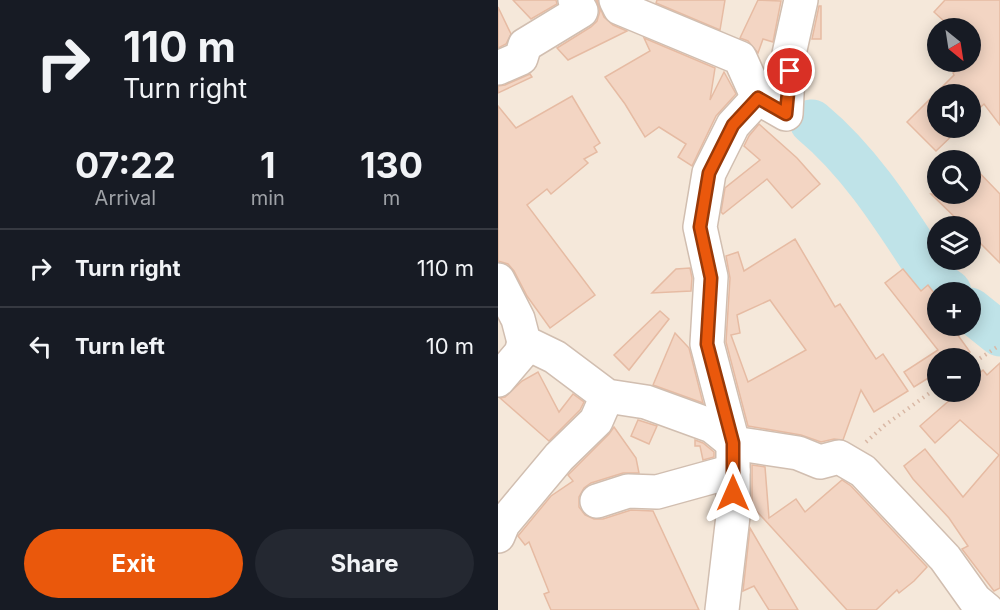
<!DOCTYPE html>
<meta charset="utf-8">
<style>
body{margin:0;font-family:Inter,sans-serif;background:#242831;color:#f1f3f6;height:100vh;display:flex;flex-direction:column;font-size:22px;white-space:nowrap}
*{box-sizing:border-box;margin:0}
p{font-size:20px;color:#9ea1a6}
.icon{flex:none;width:33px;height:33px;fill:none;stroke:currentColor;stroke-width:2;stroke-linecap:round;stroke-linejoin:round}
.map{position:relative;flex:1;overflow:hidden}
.side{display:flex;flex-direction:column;background:#171b24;width:498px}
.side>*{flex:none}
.banner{background:#171b24;color:#f1f3f6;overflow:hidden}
.needle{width:39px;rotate:150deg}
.buttons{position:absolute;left:429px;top:18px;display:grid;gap:12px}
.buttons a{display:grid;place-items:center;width:54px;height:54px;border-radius:50%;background:#171b24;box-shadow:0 3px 15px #0003;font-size:30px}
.pin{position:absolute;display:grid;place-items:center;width:51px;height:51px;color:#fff;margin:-26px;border:3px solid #fff;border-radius:50%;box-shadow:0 2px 6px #0007}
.me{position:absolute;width:66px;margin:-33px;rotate:0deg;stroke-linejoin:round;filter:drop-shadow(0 0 4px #0008)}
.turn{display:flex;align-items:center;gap:21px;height:126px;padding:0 24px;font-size:27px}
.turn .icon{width:78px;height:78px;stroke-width:2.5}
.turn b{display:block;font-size:42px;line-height:51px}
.eta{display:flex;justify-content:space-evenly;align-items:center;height:102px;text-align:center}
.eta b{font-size:36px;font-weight:700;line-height:42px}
.primary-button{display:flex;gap:12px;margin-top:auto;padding:12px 24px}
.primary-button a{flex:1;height:69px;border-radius:36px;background:#ea580c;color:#fff;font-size:24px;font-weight:700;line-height:69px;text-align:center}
.primary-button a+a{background:#242831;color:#f1f3f6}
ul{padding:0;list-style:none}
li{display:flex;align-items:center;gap:18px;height:78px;padding:0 24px;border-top:2px solid #363941}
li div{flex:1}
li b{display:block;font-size:22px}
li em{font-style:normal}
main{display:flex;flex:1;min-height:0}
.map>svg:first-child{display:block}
.residential{fill:#f5e8da;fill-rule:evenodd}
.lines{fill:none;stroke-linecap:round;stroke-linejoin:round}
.river{stroke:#bfe3e8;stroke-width:45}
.building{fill:#f3d5c3;stroke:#e6bba3;stroke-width:1.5;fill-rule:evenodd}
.minor-casing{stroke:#d1beb0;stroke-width:36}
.path{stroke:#d9b8a5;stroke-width:4;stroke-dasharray:1.5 4.5;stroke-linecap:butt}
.minor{stroke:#fff;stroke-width:33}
.route-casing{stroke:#983908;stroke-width:15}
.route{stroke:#ea580c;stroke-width:10}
</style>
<main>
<section class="side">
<div class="banner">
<div class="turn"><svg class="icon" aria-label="right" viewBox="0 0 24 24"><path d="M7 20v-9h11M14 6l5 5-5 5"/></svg><div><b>110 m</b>Turn right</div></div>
</div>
<div class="eta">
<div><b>07:22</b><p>Arrival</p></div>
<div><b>1</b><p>min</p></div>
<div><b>130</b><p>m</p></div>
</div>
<ul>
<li><svg class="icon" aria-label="right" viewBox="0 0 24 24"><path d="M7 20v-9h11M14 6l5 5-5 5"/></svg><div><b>Turn right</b></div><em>110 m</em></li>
<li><svg class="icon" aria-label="left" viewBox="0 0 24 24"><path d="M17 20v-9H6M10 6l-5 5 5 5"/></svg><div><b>Turn left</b></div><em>10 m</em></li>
</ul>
<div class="primary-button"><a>Exit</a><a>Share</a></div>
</section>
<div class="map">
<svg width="502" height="610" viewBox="0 0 502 610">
<rect width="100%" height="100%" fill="#fdf6ec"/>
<!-- residential -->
<path class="residential" d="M0,0H502V610H0ZM440,28H472V62H440ZM440,94H472V128H440ZM440,160H472V194H440ZM440,226H472V260H440ZM440,292H472V326H440ZM440,358H472V392H440Z"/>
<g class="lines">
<!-- river -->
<g class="river">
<path d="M314,122C367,166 403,228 441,285L451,292"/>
<polyline points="472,310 502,334"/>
</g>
</g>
<!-- building -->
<g class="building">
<polygon points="15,0 58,0 59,4 33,19"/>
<polygon points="98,0 99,0 106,17 115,25 129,31 70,60 59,48 93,27 99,21 102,11"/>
<polygon points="159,0 227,0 222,30 158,3"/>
<polygon points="260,0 283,1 275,42 265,39 260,53 250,41 242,38"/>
<polygon points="447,0 502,0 502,125 486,104 472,117 472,94 440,94 440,128 462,128 438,151 409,122 456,75 455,73 459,69 451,62 472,62 472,28 442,28 447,22 436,12"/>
<polygon points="321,6 323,6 323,39 314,39"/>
<polygon points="0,7 13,34 8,44 0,48"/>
<polygon points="146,38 217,68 212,100 226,72 238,94 218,116 194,166 180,157 188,144 161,127 147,137 127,104 107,77 152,51"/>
<polygon points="32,74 34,77 0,93 0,86 7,85"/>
<polygon points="74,96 102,143 96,147 99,152 86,159 90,163 53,194 49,189 29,205 97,295 52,328 29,296 16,271 10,264 0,261 0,106 18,128"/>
<polygon points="261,124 299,158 322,184 294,208 269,179 225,214 223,212 227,188 262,160 246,146 251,136"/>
<polygon points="472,163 502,194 502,263 472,233 472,226 466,226 433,194 472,194"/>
<path d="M297,239L337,307L342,304L378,359L385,354L410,391L376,412L363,390L345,440L336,439L323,442L303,435L250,426L228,342L232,278L228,256L240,252L246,271ZM272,300L308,350L250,382L233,335L242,333L239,315Z"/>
<polygon points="192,268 194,278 193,291 154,293 178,269"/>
<polygon points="405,269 423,291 430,285 440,298 440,326 460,326 464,331 459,334 472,352 461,358 440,358 440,372 416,387 406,372 440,350 387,283"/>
<polygon points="162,311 171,319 131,370 116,355"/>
<polygon points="177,333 191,348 205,403 155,385"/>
<polygon points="502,363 502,588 496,591 464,549 470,546 451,518 415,479 406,466 427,449 465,497 501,455 462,420 437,443 422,426 461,392 472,392 472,381 485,370 489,375"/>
<polygon points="40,372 61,412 75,394 86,402 82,410 51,441 2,398 7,397 24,381"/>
<polygon points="140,420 159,426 151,444 133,436"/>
<polygon points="116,427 138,458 141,473 125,473 93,483 86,488 81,497 81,507 87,515 96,519 105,519 133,510 155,511 201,610 53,610 46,594 51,592 31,542 27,545 20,536 53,496 75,481 70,475 111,434"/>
<polygon points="197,440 205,443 216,452 216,457 205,460 202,446 197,446"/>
<polygon points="254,465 267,467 271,518 298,499 307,512 344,480 353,486 429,567 416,581 401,593 399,590 378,610 349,610 254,506"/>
<polygon points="252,528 300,610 271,610 256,586 245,591"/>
</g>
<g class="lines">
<!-- minor casing -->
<g class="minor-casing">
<g id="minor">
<polyline points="118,0 122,8 242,58 260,98 288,114 291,54 303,0"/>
<polyline points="0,68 23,58 27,45 83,11 77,0"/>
<polyline points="0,280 20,319 26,342 57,357 109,396 148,402 214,426 235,443 300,453 322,462 341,457 365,471 447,558 477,600 489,610"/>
<polyline points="0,380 23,353 26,342"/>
<polyline points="99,501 130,491 159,492 235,471"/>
<polyline points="0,536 5,524 61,457 98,421 109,396"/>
<polyline points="224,610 235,516 235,443 209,344 213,277 202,227 211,173 235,125 260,98"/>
</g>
</g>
<!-- path -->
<g class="path">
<polyline points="472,365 499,347"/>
<polyline points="368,442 387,425 440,387"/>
</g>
<!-- minor -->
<use href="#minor" class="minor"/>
</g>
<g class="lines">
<!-- route casing -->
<g class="route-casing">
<polyline id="route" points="235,493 235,443 209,344 213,278 202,227 211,173 235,125 260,98 288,114 292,71"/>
</g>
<!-- route -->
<use href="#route" class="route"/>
</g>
</svg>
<div class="buttons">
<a><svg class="needle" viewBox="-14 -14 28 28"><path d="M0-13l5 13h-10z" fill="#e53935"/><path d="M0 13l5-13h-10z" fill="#9ea1a6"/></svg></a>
<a><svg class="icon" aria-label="sound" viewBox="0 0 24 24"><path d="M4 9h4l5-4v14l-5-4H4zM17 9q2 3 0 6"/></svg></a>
<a><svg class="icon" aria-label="search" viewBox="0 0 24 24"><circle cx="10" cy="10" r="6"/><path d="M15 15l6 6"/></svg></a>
<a><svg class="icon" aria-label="layers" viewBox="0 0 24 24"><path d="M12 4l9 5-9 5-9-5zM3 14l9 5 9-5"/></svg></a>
<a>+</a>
<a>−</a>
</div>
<div class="pin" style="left:292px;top:71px;background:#d93025"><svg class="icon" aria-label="arrive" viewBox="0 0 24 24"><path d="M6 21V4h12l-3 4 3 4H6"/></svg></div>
<svg class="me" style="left:235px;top:493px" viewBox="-20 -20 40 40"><path d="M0-17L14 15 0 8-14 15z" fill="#ea580c" stroke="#fff" stroke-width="4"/></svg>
</div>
</main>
